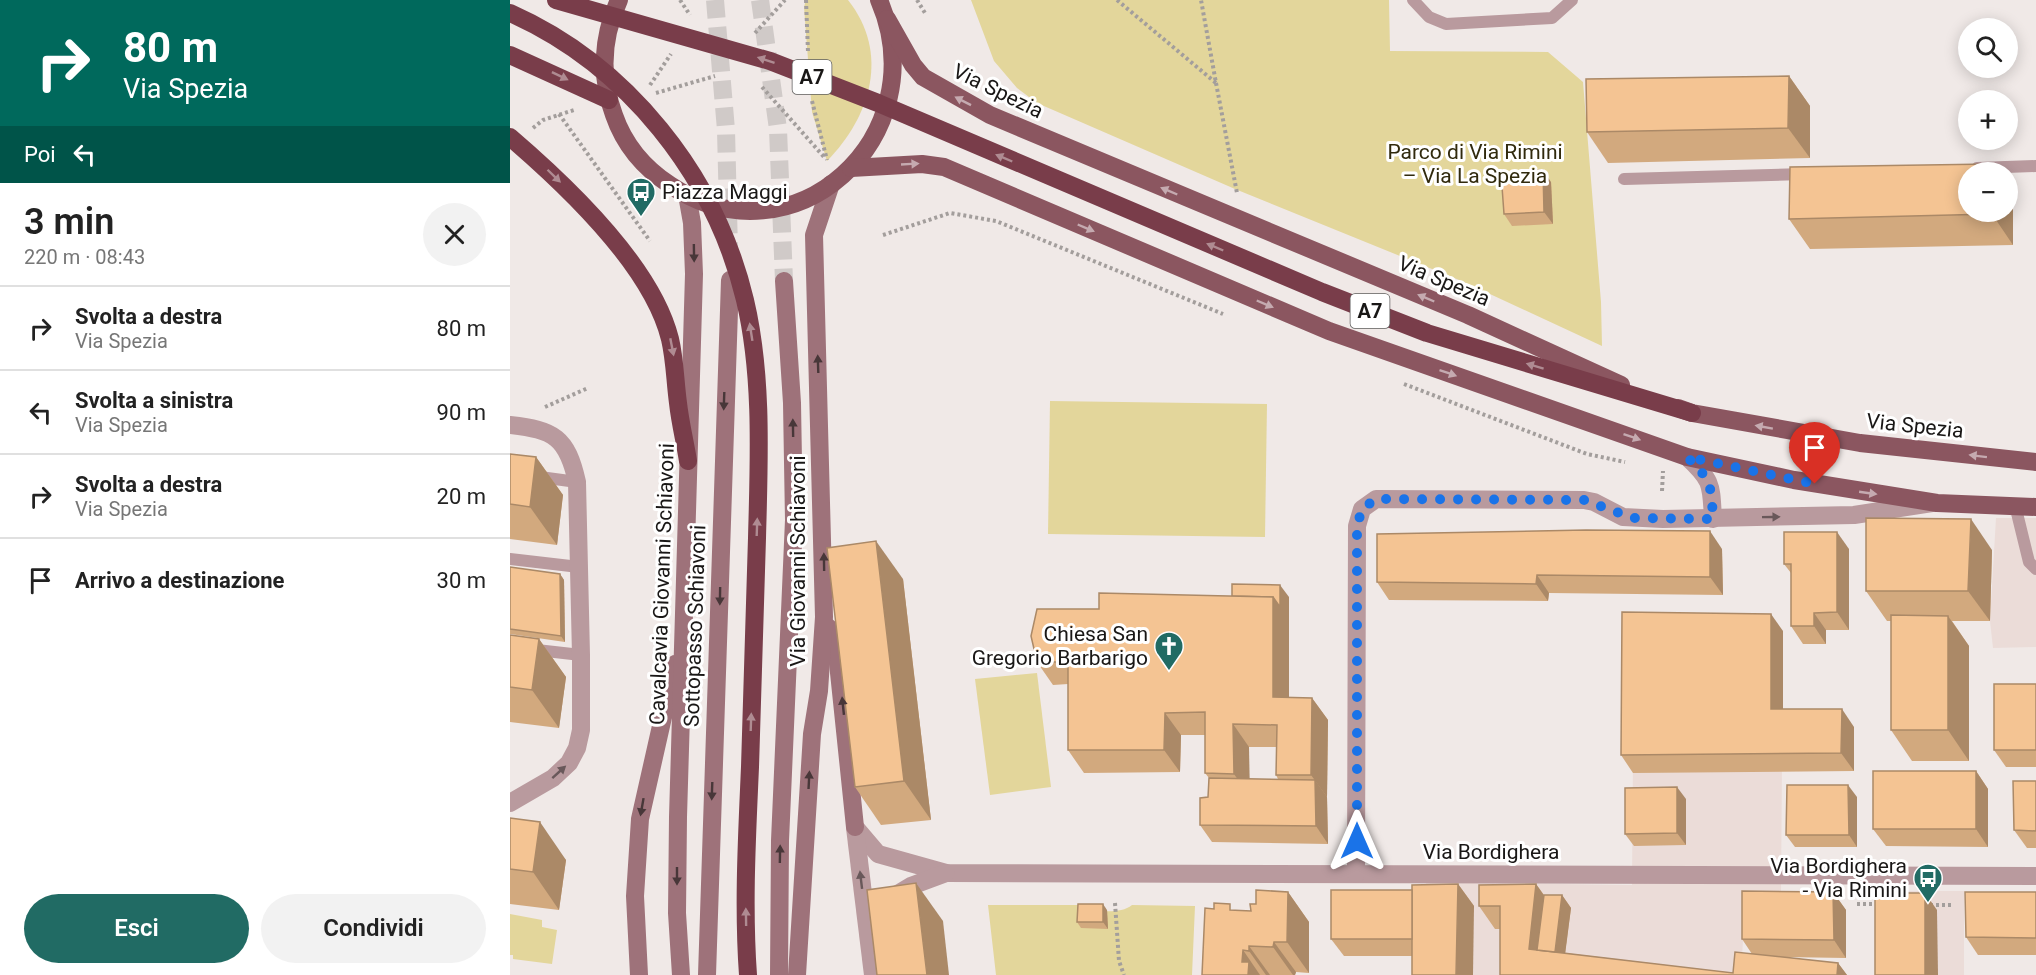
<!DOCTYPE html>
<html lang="it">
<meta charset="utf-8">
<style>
body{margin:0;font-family:Roboto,sans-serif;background:#f2f2f2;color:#222;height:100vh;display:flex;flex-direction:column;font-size:22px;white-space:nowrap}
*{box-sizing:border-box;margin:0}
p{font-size:20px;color:#767676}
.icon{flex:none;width:33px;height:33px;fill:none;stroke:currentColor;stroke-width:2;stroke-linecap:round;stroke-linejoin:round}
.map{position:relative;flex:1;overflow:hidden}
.details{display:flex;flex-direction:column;background:#fff;width:510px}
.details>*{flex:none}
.hud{background:#00695c;color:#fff;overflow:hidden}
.tools{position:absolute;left:1448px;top:18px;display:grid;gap:12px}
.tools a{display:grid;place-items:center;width:60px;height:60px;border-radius:50%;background:#fff;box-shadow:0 3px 15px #0003;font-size:30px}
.pin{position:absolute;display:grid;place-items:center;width:51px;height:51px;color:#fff;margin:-62px -26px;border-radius:50% 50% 50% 0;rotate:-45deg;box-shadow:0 0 6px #0007}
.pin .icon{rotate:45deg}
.me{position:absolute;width:66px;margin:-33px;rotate:0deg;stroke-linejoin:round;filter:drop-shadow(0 0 4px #0008)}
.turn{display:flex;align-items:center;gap:21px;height:126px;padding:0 24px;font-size:27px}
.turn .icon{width:78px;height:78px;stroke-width:2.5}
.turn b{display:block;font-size:42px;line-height:51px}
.then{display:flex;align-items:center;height:57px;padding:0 24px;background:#0003;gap:12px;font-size:22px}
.round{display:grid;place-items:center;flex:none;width:63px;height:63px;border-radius:32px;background:#f2f2f2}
.head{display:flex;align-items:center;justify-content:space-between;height:102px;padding:0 24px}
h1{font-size:36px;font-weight:600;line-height:45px}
.button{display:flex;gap:12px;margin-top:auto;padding:12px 24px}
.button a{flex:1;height:69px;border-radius:36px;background:#216b64;color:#fff;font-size:24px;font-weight:600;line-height:69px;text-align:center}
.button a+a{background:#f2f2f2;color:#222}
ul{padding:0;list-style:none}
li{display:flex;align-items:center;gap:18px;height:84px;padding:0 24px;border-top:2px solid #e0e0e0}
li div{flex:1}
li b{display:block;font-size:22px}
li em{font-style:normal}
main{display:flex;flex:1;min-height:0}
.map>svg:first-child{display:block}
.built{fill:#ebdcd8}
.green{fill:#e3d69b}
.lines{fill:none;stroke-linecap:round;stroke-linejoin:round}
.secondary-tunnel{stroke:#d0cac8;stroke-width:18;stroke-dasharray:18 9;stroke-linecap:butt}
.path{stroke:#a39e9c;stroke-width:4;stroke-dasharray:3 3;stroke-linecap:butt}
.service{stroke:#b99a9e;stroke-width:12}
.minor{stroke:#b99a9e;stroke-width:18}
.secondary{stroke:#9e727a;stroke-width:18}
.primary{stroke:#8b5660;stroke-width:18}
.motorway{stroke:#793d4a;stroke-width:18}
.wall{fill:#d2a97e;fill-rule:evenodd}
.shaded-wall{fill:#ab8967}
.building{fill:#f4c493;stroke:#ab8967;stroke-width:1.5}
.oneway{fill:#af8b92}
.oneway2{fill:#c5aab0}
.oneway3{fill:#483739}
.oneway4{fill:#69585a}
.route{stroke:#1a73e8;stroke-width:10;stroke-dasharray:0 18}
.labels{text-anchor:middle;stroke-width:6;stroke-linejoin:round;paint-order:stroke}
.shield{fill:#fff;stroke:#5e5d5c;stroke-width:1.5}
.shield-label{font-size:20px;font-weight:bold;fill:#191716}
.street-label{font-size:21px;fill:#191716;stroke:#fff}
.park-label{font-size:21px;fill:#312a0d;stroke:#fff}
.poi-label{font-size:21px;fill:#191716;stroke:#fff;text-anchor:end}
</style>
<main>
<section class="details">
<div class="hud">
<div class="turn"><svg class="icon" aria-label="right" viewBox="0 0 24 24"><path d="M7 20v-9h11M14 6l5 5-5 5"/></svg><div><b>80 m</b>Via Spezia</div></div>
<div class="then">Poi<svg class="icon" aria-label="left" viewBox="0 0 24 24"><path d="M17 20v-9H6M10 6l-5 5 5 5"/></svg></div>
</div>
<div class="head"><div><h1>3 min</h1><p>220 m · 08:43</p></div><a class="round"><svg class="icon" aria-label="close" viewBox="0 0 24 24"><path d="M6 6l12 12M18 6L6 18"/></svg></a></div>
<ul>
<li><svg class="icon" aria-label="right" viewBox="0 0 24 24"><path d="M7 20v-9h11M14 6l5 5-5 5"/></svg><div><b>Svolta a destra</b><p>Via Spezia</p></div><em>80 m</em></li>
<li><svg class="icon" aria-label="left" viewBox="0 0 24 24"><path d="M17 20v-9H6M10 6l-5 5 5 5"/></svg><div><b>Svolta a sinistra</b><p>Via Spezia</p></div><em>90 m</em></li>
<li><svg class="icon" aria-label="right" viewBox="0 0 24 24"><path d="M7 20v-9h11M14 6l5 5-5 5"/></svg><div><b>Svolta a destra</b><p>Via Spezia</p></div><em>20 m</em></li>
<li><svg class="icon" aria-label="arrive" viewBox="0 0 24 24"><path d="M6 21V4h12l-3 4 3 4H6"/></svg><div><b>Arrivo a destinazione</b></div><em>30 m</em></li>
</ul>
<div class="button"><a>Esci</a><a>Condividi</a></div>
</section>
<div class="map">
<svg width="1526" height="975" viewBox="0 0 1526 975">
<rect width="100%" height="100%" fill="#f0e9e7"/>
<!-- built -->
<g class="built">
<polygon points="1486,518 1526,518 1526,647 1483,648 1480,621"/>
<polygon points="1124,630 1273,631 1271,892 1236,892 1231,973 1257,975 917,975 916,882 1122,885"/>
<polygon points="1369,891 1454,891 1454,975 1368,975"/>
</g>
<!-- green -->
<g class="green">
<path d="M296,0H338C380,53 361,116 317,161L302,112L294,7Z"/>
<polygon points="461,0 879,0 880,51 1038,52 1073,82 1091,302 1092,346 954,282 725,189 527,103 507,88 484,61"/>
<polygon points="540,401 757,404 755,537 538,534"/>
<polygon points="527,673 541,787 480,795 465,679"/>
<path d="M478,905H568L572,910C587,910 610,915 622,905L685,906L682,975H486Z"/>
<polygon points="0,914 32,920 32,927 47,930 42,964 3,959 3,955 0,955"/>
</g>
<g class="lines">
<!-- secondary-tunnel -->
<g class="secondary-tunnel">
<polyline points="205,0 216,130 219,250"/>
<polyline points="250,0 268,129 274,281"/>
</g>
<!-- path -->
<g class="path">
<polyline points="170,0 180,15"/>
<polyline points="296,0 298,52"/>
<polyline points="407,0 415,13"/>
<polyline points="607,0 706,83 691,0"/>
<polyline points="245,33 275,0"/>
<polyline points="706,83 727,193"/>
<polyline points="140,85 161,54"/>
<polyline points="252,87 315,158"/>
<polyline points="146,93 205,76"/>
<polyline points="302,101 317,160"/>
<polyline points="49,114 140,241"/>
<polyline points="23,128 33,120 64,110"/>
<polyline points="373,235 440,213 486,221 713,314"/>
<polyline points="894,384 1077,454 1115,462"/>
<polyline points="35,407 78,388"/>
<polyline points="1152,491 1153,471"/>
<polyline points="605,903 609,961 614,975"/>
<polyline points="1347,904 1367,904"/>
<polyline points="1420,905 1441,905"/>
</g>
<!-- service -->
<g class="service">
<polyline points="903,0 919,17 936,24 1042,18 1062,0"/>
<polyline points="1467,168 1526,166"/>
<polyline points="1114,179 1294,174"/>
<polyline points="0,473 67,482"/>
<polyline points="1505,505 1519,562 1526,569"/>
<polyline points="0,559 69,567"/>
<polyline points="0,647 71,655"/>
</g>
<!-- minor -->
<g class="minor">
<path d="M0,425C44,430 57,437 67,482L71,655V730L67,748L59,763L43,778L0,803"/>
<path d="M1177,457C1203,481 1201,485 1203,519"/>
<polyline points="345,827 368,854 436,873 1526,876"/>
<polyline points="345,828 363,975"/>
<polyline points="846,874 847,526 852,509 866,499 1074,500 1084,502 1113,517 1153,519 1344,515 1422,503"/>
<polyline points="386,895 401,886 436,873"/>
</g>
<!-- secondary -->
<g class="secondary">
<polyline points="318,627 328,663 345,827"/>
<polyline points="129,975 125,896 130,819 165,664"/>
<polyline points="171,975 167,913 168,817 184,274 182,223 177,195"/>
<polyline points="197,975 220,280"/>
<polyline points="269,975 270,841 284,520 282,403 274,281"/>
<polyline points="287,975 302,734 309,691 314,617 304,235 321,184"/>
</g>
<!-- primary -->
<g class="primary">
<path d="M109,0C92,37 90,77 104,115C114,144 134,168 160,185C283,268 428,137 369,0"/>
<polyline points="377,19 403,65 413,77 480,115 958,315 1111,385"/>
<polyline points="341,168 412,164 434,167 819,331 1177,457 1284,480 1427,503 1526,507"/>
<polyline points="1168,408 1182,413 1350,443 1526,462"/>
</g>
<!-- motorway -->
<g class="motorway">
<polyline points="46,0 260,61 368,103 812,292 917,333 1182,413"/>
<path d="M0,13C117,65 205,175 235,300C253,376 249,460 247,538C244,615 242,691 240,767C237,836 233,906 238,975"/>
<polyline points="0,55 99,100"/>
<path d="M0,137C56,185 142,266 160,339C165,360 165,381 168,403C170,422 175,442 178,461"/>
</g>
</g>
<!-- wall -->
<g class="wall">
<polygon points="1279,76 1300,106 1300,158 1098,163 1077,132"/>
<polygon points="1481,164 1487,172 1458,172 1503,194 1503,245 1300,249 1279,219"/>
<polygon points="1041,182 1043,224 1002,226 994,214"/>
<polygon points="0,454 26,457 53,495 47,545 0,539"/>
<polygon points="1212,549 1213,595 1039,593 1038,601 879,600 867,582"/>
<polygon points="1339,549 1339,630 1316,630 1316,644 1293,644 1281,626 1281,573 1274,564"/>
<polygon points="1482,550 1480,621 1442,621 1459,646 1459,761 1402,761 1381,730 1381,621 1377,621 1356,591"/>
<polygon points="0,567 50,574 54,580 55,642 0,634"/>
<polygon points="393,579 421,820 371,825 345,787"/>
<path d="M779,597V698H802L818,720L817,797L818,844L702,842L690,825L698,797L699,778L695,773V735H671L670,772L574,773L558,750V684L543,685L527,662L589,609ZM739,747H767L766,775L768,779H739Z"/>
<polygon points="1273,631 1273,709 1344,727 1344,771 1123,773 1111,755"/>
<polygon points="0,635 29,639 56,677 49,728 0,722"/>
<polygon points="1526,684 1526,767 1496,767 1484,750"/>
<polygon points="1466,771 1478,789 1478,847 1376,846 1363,829"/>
<polygon points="1526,781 1526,848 1517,848 1504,830"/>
<polygon points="1347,797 1347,847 1285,847 1276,835"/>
<polygon points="1176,799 1176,845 1124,846 1115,834"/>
<polygon points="0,818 56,860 49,910 0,904"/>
<polygon points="948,884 964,906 902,956 834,956 821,939 902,890"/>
<polygon points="1026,884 1034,895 1052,895 1061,908 1055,953 1223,973 1242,954 1232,939 1323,892 1336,910 1336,958 1274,957 1328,963 1337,975 990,975 990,929 985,929 969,906"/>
<polygon points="778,892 799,922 799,973 786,972 785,975 692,975 724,911 741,911 746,904"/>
<polygon points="1526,892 1526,955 1468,955 1456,937"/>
<polygon points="597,910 598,929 571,928 567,922"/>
</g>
<!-- shaded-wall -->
<g class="shaded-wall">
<polygon points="1279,76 1300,106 1300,158 1278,128"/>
<polygon points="1481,164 1487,172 1481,172"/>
<polygon points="1033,170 1041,182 1043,224 1034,212"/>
<polygon points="1497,186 1503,194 1503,245 1482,214 1482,212 1497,212"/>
<polygon points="26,457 53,495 47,545 20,507"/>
<polygon points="1461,519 1482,550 1480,621 1458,591"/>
<polygon points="1200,531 1212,549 1213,595 1200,577"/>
<polygon points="1327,532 1339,549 1339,630 1327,612"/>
<polygon points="366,541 393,579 421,820 394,781"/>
<polygon points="50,574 54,580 55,642 51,636"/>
<polygon points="1027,575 1039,593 1038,601 1026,584"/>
<polygon points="770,585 779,597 779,720 763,697 763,597"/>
<polygon points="1304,613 1316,630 1316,644 1304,626"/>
<polygon points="1261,614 1273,631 1273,726 1261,709"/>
<polygon points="1438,616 1459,646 1459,761 1438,730"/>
<polygon points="29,639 56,677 49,728 22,690"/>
<polygon points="802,698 818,720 817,797 801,775"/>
<polygon points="1332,709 1344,727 1344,771 1331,753"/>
<polygon points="655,713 671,735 670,772 654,750"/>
<polygon points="723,724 739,747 740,797 724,774"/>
<polygon points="1466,771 1478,789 1478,847 1466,829"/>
<polygon points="805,780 817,797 818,844 806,826"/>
<polygon points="1338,785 1347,797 1347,847 1339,835"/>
<polygon points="1167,787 1176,799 1176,845 1167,833"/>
<polygon points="30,822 56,860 49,910 23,872"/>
<polygon points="406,883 433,921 439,975 417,975"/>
<polygon points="948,884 964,906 963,975 946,975"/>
<polygon points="1026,884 1042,907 1036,961 1019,949"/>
<polygon points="778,892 799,922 799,973 777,942"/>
<polygon points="1323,892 1336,910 1336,958 1324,940"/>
<polygon points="1415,893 1427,910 1428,975 1415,975"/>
<polygon points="1052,895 1061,908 1055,955 1045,953"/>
<polygon points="593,904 597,910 598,929 593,922"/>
<polygon points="764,942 786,972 785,975 783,975 763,947"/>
<polygon points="739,946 760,975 756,975 739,951"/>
<polygon points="733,950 750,975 738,975 732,962"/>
<polygon points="1328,963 1337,975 1327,975"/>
</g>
<!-- building -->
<g class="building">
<polygon points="1279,76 1278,128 1077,132 1076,79"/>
<polygon points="1481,164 1481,172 1458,172 1458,212 1482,212 1482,214 1279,219 1280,167"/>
<polygon points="1033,170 1034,212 994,214 991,173"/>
<polygon points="0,454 26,457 20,507 0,504"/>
<polygon points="1356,518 1461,519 1458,591 1356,591"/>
<polygon points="1076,530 1200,531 1200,577 1027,575 1026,584 867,582 867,534"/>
<polygon points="1274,532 1327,532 1327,612 1304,613 1304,626 1281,626 1281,564 1274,564"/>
<polygon points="366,541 394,781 345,787 317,548"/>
<polygon points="0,567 50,574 51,636 0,629"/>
<polygon points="722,584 770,585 770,607 763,597 722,596"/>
<polygon points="589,593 763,597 763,697 802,698 801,775 766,775 767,725 723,724 724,774 695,773 695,712 655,713 654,750 558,750 558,662 527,662 521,636 527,609 589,609"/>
<polygon points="1112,612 1261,614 1261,709 1332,709 1331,753 1111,755"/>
<polygon points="1381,615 1438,616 1438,730 1381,730"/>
<polygon points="0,635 29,639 22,690 0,687"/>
<rect x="1484" y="684" width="42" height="66"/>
<rect x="1363" y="771" width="103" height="58"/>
<polygon points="699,778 805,780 806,826 690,825 690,798 698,797"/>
<polygon points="1503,781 1526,781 1526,831 1504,830"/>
<polygon points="1277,785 1338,785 1339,835 1276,835"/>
<polygon points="1167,787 1167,833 1115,834 1115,788"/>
<polygon points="0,818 30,822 23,872 0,869"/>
<polygon points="406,883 417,975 367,975 357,890"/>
<polygon points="948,884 946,975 902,975 902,885"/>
<polygon points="1026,884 1019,949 1223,973 1225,952 1328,963 1327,975 990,975 990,906 969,906 969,885"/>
<polygon points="746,890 778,892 777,942 764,942 763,947 739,946 739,951 733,950 732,962 739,962 738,975 692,975 695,908 704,909 704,903 720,904 720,910 741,911 740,904 746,904"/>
<rect x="821" y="890" width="81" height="49"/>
<polygon points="1232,891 1323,892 1324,940 1232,939"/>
<polygon points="1455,892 1526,892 1526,938 1456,937"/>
<rect x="1365" y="893" width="50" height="82"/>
<polygon points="1034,895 1052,895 1045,952 1027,950"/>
<polygon points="568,904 593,904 593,922 567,922"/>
</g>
<!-- one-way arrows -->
<defs><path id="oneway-solid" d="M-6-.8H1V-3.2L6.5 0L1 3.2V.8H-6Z" transform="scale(1.5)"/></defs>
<g class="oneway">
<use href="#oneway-solid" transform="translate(256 60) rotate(-162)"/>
<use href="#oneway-solid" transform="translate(50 76) rotate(26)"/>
<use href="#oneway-solid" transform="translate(494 158) rotate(-157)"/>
<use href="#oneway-solid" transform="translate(44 176) rotate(44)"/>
<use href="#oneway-solid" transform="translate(705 247) rotate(-157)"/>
<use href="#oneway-solid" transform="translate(241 332) rotate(-99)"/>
<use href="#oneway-solid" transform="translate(162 347) rotate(79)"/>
<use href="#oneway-solid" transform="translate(1025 366) rotate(-163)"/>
<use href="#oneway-solid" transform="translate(247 527) rotate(-88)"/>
<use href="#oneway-solid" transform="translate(241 722) rotate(-88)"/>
<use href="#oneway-solid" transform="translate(236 917) rotate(-91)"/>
</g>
<g class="oneway2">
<use href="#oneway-solid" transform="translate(453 101) rotate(-153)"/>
<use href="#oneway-solid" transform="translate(400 164) rotate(-3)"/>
<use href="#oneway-solid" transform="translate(659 191) rotate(-157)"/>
<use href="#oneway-solid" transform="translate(576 228) rotate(23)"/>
<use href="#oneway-solid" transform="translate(916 298) rotate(-157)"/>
<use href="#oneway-solid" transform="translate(755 304) rotate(23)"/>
<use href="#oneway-solid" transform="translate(938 373) rotate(19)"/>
<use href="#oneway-solid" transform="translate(1254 427) rotate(-170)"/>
<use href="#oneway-solid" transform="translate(1122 437) rotate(19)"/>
<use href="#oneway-solid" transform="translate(1468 456) rotate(-173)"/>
<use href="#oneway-solid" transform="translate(1358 493) rotate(8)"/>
</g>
<g class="oneway3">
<use href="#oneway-solid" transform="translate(184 253) rotate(89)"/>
<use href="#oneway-solid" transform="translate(308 364) rotate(-92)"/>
<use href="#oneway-solid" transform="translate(214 401) rotate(92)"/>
<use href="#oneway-solid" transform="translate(283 428) rotate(-91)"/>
<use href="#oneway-solid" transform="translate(314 562) rotate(-91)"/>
<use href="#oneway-solid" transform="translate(210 596) rotate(91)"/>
<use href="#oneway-solid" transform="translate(333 706) rotate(-96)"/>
<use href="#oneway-solid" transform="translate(299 780) rotate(-87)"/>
<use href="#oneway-solid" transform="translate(202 791) rotate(92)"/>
<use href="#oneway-solid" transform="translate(132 807) rotate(100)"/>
<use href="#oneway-solid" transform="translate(270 854) rotate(-89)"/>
<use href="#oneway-solid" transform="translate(167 876) rotate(90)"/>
</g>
<g class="oneway4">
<use href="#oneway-solid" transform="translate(1261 517) rotate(-1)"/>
<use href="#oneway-solid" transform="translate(49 772) rotate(-42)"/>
<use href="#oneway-solid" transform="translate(351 880) rotate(-97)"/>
</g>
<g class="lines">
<!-- route -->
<path class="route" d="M847,841V526L852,509L866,499L1074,500L1123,518L1203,519C1201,485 1202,481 1177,457L1305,484"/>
</g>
<!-- icons -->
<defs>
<g id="bus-pin" transform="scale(1.5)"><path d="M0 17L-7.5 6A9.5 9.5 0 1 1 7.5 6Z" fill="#216b64" stroke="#fff"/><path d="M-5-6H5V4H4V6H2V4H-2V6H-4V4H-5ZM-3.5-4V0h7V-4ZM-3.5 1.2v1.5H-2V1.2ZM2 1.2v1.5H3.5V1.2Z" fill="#fff"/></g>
<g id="church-pin" transform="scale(1.5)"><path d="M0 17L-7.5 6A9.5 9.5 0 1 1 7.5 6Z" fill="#216b64" stroke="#fff"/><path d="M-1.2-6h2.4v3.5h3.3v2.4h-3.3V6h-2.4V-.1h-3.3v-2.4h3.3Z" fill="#fff"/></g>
</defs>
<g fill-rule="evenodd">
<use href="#bus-pin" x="131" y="192"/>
<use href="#church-pin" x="659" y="646"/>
<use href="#bus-pin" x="1418" y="878"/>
</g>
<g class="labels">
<!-- shield labels -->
<g class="shield">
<rect x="282.5" y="60" width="39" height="34" rx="4.5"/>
<rect x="840.5" y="294" width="39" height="34" rx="4.5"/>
</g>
<g class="shield-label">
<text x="302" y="84">A7</text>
<text x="860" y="318">A7</text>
</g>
<!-- street labels -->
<g class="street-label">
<text transform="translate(488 91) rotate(26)" y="7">Via Spezia</text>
<text transform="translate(934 281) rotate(23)" y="7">Via Spezia</text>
<text transform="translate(1405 426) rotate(6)" y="7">Via Spezia</text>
<text transform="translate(288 561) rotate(-90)" y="7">Via Giovanni Schiavoni</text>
<text transform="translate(152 584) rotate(-88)" y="7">Cavalcavia Giovanni Schiavoni</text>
<text transform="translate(185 626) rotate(-88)" y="7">Sottopasso Schiavoni</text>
<text x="981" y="859">Via Bordighera</text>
</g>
<!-- park labels -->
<g class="park-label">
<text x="965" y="159">Parco di Via Rimini<tspan x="965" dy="24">– Via La Spezia</tspan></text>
</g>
<!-- poi labels -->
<g class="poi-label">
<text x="152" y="199" text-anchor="start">Piazza Maggi</text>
<text x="638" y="641">Chiesa San<tspan x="638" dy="24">Gregorio Barbarigo</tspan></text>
<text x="1397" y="873">Via Bordighera<tspan x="1397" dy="24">- Via Rimini</tspan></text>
</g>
</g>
</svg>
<div class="tools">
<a><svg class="icon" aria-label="search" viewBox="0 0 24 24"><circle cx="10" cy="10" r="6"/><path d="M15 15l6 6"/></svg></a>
<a>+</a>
<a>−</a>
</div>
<div class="pin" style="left:1305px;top:484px;background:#d93025"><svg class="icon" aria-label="arrive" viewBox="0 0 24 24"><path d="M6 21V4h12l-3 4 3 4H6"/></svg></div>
<svg class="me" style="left:847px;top:841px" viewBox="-20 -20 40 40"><path d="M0-17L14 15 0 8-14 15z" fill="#1a73e8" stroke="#fff" stroke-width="4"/></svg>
</div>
</main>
